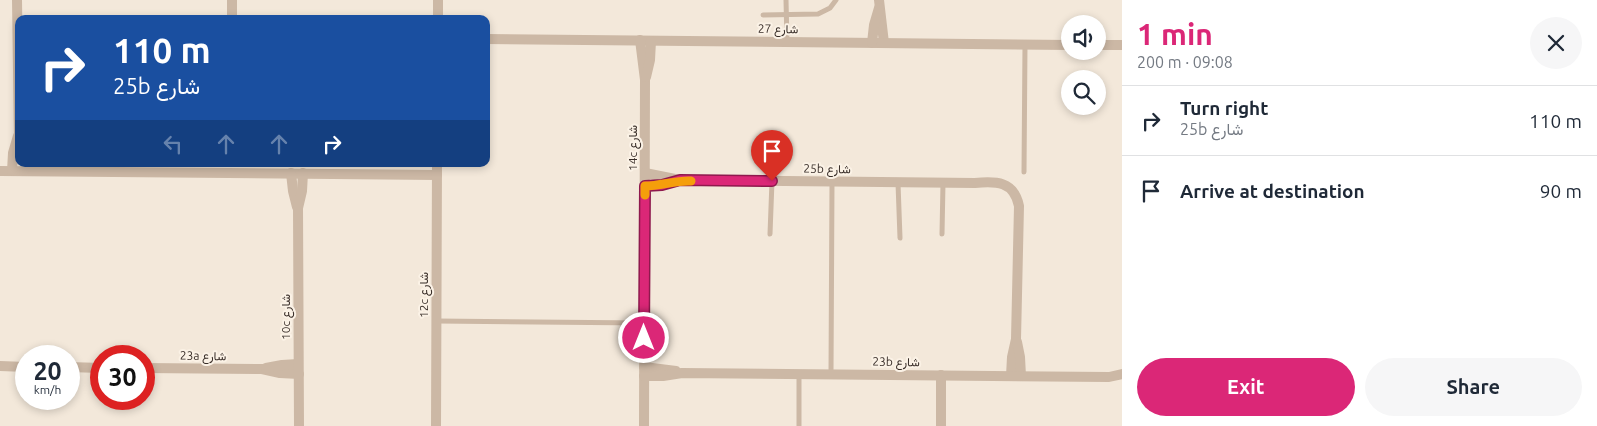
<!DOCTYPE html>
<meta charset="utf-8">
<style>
body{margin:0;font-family:Ubuntu,Vazirmatn,sans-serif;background:#f6f6f7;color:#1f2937;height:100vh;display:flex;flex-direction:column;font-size:19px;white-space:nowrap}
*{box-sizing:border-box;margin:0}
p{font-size:16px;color:#747a83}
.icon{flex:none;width:28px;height:28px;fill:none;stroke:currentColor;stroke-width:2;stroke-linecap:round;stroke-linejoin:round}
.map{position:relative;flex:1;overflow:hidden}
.side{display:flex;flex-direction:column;background:#fff;width:475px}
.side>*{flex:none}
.banner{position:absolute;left:15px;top:15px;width:475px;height:152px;border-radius:10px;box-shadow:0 2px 8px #0003;background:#1a4fa0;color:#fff;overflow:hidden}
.buttons{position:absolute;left:1061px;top:15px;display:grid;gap:10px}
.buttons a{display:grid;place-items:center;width:45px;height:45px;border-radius:50%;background:#fff;box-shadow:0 2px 8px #0003;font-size:25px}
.speed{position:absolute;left:15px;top:345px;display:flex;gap:10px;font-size:25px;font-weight:700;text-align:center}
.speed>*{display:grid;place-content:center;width:65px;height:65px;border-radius:50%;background:#fff;box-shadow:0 2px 8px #0003;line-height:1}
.speed small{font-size:12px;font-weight:400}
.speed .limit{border:8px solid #d22;background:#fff;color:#111}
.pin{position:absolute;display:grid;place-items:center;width:42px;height:42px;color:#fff;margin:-51px -21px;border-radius:50% 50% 50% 0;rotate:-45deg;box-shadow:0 0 5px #0007}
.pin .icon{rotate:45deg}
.me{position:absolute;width:55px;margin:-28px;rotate:0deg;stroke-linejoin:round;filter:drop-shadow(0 0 4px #0008)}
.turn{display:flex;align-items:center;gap:18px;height:105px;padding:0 15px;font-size:22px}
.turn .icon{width:65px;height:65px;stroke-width:2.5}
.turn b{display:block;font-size:35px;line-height:42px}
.lanes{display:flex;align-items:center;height:48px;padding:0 15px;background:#0003;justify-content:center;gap:25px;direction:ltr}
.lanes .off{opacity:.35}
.round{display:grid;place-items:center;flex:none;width:52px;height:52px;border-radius:26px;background:#f6f6f7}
.summary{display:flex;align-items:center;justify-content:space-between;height:85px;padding:0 15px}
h1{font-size:30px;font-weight:700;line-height:38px;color:#db2777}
.primary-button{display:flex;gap:10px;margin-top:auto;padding:10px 15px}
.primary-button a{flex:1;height:58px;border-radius:30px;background:#db2777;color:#fff;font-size:20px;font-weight:700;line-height:58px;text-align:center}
.primary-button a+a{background:#f6f6f7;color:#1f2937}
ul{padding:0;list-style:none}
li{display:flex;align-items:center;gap:15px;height:70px;padding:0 15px;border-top:1px solid #e0e1e3}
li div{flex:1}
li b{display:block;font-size:19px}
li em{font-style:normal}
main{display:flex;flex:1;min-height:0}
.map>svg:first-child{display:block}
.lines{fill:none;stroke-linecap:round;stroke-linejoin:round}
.service{stroke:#ccb8a5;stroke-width:5}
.minor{stroke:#ccb8a5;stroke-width:10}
.route-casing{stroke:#8e194d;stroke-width:12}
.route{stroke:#db2777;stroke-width:9}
.slow{stroke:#f59e0b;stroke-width:9}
.labels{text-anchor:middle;stroke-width:4;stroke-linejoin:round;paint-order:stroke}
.street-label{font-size:12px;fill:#372c27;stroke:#fbf2e6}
</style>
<main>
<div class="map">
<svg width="1122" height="426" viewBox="0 0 1122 426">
<rect width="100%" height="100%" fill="#f3e8da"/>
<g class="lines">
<!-- service -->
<g class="service">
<polyline points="786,0 787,42"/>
<polyline points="763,15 818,14 830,8 836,0"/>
<polyline points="117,164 117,172"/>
<polyline points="1024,172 1025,45"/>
<polyline points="898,183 900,238"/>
<polyline points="770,234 772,181"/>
<polyline points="942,234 943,183"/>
<polyline points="437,321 644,323"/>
<polyline points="799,374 799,426"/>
<polyline points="831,374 832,182"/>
</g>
<!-- minor -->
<g class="minor">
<polyline points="17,0 19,140"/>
<polyline points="879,0 884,43"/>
<polyline points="232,19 232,0"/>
<polyline points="438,19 438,0"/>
<polyline points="486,39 1070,45"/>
<polyline points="640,40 645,80 644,426"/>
<polyline points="872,43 874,25 879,8"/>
<polyline points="1098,45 1122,45"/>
<polyline points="646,77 650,60 651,41"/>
<polyline points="0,171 437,175"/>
<polyline points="12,171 13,153 18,136"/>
<polyline points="291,173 293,191 297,207"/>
<path d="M645,173L680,180L975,183C996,181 1014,181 1019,206L1016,339L1012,357L1011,376"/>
<polyline points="645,185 663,185 679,181"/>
<polyline points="1017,342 1020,357 1021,376"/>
<polyline points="0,366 26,367"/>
<polyline points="69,367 101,368"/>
<polyline points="644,367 676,371"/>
<polyline points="144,368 262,369 280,373 299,374"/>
<polyline points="266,368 282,365 298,364"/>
<polyline points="941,375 941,426"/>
<polyline points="644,376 663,376 682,373 1109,377 1122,374"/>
<polyline points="299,426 298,208 302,191 303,173"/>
<polyline points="436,426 437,164"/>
</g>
</g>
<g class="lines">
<!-- route casing -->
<g class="route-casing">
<polyline id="route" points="644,338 645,186 662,185 680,180 772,181"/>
</g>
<!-- route -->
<use href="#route" class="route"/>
<!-- slow -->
<path class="slow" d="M645,195V186C661,186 676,180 691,181"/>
</g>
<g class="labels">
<!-- street labels -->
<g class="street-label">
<text transform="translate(778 29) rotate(1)" y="4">شارع 27</text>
<text transform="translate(633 148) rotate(-90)" y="4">14c شارع</text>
<text transform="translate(827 169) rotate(1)" y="4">25b شارع</text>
<text transform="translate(424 295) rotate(-90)" y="4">12c شارع</text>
<text transform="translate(286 317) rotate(-90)" y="4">10c شارع</text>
<text transform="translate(203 356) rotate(1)" y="4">23a شارع</text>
<text transform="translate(896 362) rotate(1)" y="4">23b شارع</text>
</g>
</g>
</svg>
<div class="buttons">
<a><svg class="icon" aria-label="sound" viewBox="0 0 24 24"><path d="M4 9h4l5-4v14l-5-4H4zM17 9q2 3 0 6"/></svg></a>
<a><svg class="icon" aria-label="search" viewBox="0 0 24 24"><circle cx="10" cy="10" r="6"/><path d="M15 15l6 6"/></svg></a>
</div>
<div class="speed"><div>20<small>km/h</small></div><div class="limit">30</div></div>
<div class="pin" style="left:772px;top:181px;background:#d93025"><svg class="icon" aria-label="arrive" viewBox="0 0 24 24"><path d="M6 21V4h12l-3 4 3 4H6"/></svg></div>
<svg class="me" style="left:644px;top:338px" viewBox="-20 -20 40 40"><circle r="17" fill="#db2777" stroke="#fff" stroke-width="3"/><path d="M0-11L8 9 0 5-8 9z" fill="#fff"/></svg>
<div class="banner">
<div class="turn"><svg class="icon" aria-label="right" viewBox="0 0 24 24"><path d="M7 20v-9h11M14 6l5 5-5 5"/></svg><div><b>110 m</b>25b شارع</div></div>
<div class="lanes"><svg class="icon off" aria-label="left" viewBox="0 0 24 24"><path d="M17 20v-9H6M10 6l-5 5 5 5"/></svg><svg class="icon off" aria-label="ahead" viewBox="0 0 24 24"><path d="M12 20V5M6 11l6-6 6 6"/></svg><svg class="icon off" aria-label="ahead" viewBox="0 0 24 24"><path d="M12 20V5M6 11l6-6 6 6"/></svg><svg class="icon" aria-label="right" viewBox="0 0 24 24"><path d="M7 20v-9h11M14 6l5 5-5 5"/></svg></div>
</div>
</div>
<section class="side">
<div class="summary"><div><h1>1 min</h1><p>200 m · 09:08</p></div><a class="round"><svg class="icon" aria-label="close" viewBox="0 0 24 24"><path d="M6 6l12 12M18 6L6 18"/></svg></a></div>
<ul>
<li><svg class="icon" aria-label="right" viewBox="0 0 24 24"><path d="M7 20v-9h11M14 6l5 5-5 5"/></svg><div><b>Turn right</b><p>25b شارع</p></div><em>110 m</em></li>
<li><svg class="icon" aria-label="arrive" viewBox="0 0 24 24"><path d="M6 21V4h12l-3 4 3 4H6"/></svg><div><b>Arrive at destination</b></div><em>90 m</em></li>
</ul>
<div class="primary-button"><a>Exit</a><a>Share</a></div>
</section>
</main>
